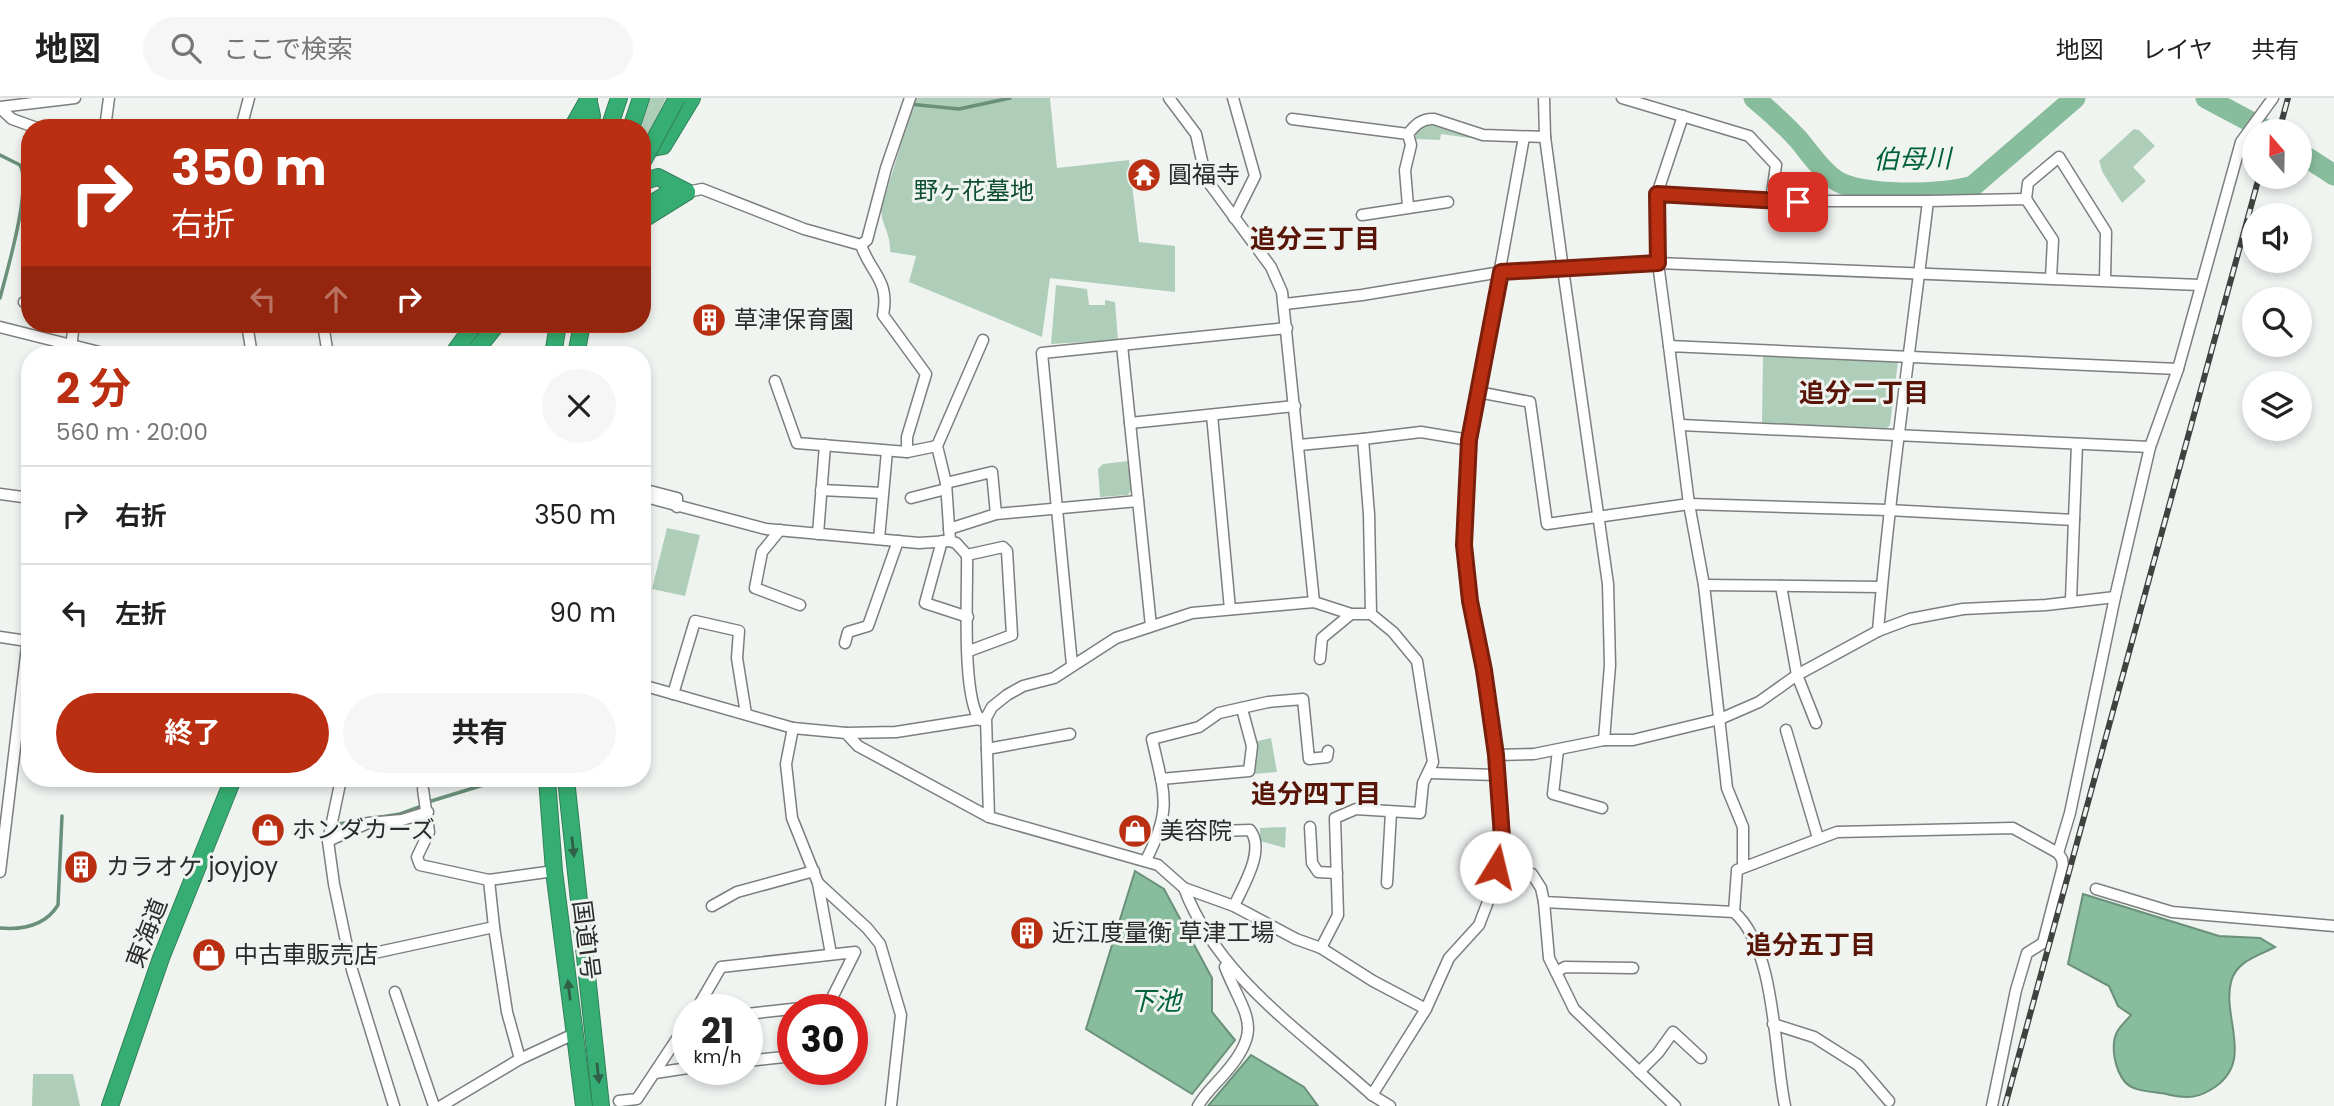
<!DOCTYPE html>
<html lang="ja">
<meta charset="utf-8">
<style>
body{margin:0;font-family:Poppins,"Noto Sans JP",sans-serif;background:#f6f6f6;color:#222;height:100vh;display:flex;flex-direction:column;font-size:26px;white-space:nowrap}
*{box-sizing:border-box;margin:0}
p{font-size:23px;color:#767676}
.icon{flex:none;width:38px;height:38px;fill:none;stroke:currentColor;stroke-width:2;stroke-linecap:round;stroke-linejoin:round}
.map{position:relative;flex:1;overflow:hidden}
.side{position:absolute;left:21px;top:248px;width:630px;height:441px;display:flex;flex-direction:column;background:#fff;border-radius:28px;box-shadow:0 4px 10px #0003}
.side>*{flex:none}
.hud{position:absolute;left:21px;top:21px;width:630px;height:214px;border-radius:28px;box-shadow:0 4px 10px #0003;background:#ba2f12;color:#fff;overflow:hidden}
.needle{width:46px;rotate:340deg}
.controls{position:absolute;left:2242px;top:21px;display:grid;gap:14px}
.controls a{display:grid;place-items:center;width:70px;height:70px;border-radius:50%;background:#fff;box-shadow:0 4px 10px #0003;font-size:35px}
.speed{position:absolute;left:672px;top:896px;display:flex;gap:14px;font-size:35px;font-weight:700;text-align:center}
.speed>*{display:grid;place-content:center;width:91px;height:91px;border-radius:50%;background:#fff;box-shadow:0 4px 10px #0003;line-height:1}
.speed small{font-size:18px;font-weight:400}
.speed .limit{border:10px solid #d22;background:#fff;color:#111}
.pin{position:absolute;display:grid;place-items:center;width:60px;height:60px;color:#fff;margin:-30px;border-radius:14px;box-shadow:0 4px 10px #0006}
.me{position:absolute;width:77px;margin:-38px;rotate:9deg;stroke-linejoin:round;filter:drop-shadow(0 0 5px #0008)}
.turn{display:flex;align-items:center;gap:24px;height:147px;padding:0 35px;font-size:32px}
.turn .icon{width:91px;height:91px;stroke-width:2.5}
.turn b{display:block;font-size:49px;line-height:60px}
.lanes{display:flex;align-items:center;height:66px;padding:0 35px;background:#0003;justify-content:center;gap:35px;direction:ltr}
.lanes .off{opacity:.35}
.round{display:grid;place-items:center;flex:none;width:74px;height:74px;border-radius:37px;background:#f6f6f6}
.summary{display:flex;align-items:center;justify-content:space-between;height:119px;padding:0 35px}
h1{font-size:42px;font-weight:700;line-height:52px;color:#ba2f12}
.cta{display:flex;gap:14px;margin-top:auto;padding:14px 35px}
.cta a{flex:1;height:80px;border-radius:42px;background:#ba2f12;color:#fff;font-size:28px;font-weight:700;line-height:80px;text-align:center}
.cta a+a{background:#f6f6f6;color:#222}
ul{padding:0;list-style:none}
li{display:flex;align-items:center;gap:21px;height:98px;padding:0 35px;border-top:2px solid #e0e0e0}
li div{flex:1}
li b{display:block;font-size:26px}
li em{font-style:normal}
header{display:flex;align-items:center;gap:42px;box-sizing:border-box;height:98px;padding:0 35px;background:#fff;border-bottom:2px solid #e0e0e0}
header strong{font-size:33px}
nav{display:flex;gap:38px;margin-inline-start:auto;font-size:24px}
.search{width:490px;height:63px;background:#f6f6f6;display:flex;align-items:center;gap:18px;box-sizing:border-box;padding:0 24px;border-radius:38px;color:#767676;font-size:26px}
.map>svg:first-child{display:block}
.green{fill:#aeceba}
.water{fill:#87bc9c;stroke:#6b907a;stroke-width:2}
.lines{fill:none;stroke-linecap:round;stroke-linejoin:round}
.stream{stroke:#6b907a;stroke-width:3.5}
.river{stroke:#87bc9c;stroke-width:21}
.minor-casing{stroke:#7b7f7d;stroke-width:13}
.highway-casing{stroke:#328059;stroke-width:18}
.minor{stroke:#fff;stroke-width:10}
.highway{stroke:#36ae73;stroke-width:16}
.rail-casing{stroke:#404240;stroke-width:6}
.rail{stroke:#f0f4f1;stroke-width:3.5;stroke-dasharray:10;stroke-linecap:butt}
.highway-bridge-casing{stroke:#328059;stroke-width:18;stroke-linecap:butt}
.highway-bridge{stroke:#36ae73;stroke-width:16}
.oneway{fill:#2f5f47}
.route-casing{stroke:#791f0c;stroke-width:18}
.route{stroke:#ba2f12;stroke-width:12}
.labels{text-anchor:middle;stroke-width:6;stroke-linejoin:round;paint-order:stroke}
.poi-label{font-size:24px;fill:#2a2b2a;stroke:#f0f4f1;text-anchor:start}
.park-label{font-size:24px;fill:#0e4f31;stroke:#f0f4f1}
.street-label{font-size:24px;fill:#2a2b2a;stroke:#f0f4f1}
.water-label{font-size:26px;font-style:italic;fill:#01623a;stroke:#f0f4f1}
.neighbourhood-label{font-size:26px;font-weight:bold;fill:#571407;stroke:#f0f4f1}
</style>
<header>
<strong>地図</strong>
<div class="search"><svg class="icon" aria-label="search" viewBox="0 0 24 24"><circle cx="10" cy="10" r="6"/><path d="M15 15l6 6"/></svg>ここで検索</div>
<nav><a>地図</a><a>レイヤ</a><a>共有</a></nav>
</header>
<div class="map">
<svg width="2334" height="1008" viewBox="0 0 2334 1008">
<rect width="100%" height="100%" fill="#f0f4f1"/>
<!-- green -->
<g class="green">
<polygon points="650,0 666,0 642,48 640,30"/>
<path d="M915,0H1050L1057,70L1129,62L1139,144L1175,148V194L1050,180L1042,239L909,184L916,158L890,154C891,135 882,129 881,112Z"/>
<polygon points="1427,26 1471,37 1470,40 1441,36 1440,42 1416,41 1416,33"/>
<polygon points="2134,31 2139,32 2155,48 2133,69 2146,83 2122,105 2103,75 2099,63"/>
<polygon points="1056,187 1087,191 1089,207 1105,207 1105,202 1115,204 1118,242 1051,246"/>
<polygon points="1763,257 1898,264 1890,327 1887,330 1762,325"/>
<polygon points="1129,363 1131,392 1128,397 1100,399 1098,371 1103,366"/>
<polygon points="667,430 700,437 685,498 652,491"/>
<polygon points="1271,640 1277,674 1253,676 1254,644"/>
<polygon points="1286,729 1285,750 1260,743 1260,730"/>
<polygon points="33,976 73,976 80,1008 32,1008"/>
</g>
<!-- water -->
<g class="water">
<polygon points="1135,773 1164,791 1212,880 1212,914 1235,942 1192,996 1086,931"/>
<path d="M2083,796L2219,838L2260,840L2275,849C2258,858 2236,863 2231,884C2222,920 2254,962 2215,989C2199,1000 2188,1001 2170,997C2157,993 2134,995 2125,984C2115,972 2110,948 2117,934C2120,928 2127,922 2131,917L2118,908L2109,888L2068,866Z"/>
<polygon points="1251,957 1304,989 1318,1008 1208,1008"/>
</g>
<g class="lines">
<!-- stream -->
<g class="stream">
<polyline points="909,6 959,11 1010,0"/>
<path d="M0,57L20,67C32,89 7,173 0,200"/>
<polyline points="428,704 503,681"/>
<polyline points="338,726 400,716 422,708"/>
<path d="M0,830C23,832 45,828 58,807L62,718"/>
</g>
<!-- river -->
<g class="river">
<path d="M1754,0C1770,13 1784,26 1798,41C1809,54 1820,71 1834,81C1859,100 1944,97 1973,88L2075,0"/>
<polyline points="2206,0 2268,33"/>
<polyline points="2300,55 2334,77"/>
</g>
<!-- minor casing -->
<g class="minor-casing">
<g id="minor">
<polyline points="1169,0 1196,36 1206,81 1271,169 1282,194 1314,504"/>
<polyline points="1233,0 1255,78 1234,120"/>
<polyline points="1544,0 1545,39 1563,171 1608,486 1610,567 1604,642"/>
<polyline points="1622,0 1749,38 1776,67 1771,103"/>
<polyline points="0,9 75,0"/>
<polyline points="0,10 12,21 37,30"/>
<path d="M1292,21L1408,36C1415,27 1422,20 1434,21L1483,37L1545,39"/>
<polyline points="105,30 109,0"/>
<polyline points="241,30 249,0"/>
<polyline points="1408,36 1411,47 1405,72 1408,108"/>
<polyline points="687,94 702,91 804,131 861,147"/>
<polyline points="1657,96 1771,103 1928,103"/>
<polyline points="2026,101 2028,85 2059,59 2106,134 2105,182"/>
<polyline points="1362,117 1448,104"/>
<path d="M861,147C871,176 890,182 883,217L926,276L907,339V354L937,348"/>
<polyline points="861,147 867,142 886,70 910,0"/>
<polyline points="24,204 30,206"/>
<polyline points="1285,206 1362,197 1501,174 1658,165 2200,187"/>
<polyline points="247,226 252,257"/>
<polyline points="323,226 328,257"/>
<polyline points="0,229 111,257"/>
<polyline points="1122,247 1151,528"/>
<polyline points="1669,248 1658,165 1657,96 1683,18"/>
<polyline points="70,257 74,226"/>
<polyline points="775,283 797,345 907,354"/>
<polyline points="1478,294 1530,304 1547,426 1689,406 1888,412 2074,422 2071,502"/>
<polyline points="1212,317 1230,511"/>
<polyline points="1130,325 1295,308"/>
<polyline points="1681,327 2150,349"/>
<polyline points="1363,341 1421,334 1469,342"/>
<polyline points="1299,347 1363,341 1369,416 1371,516 1393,534 1417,563 1433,664 1423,685 1420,715 1356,711 1335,720 1338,817 1321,850"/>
<polyline points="946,385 992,374 996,416"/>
<polyline points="642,391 677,400 677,409"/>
<polyline points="821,392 883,395"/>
<polyline points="0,396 30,400"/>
<polyline points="642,398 766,431 919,445 950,443 956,445 967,457 1003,449 1007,453 1012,537 969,553"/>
<polyline points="911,400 946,391"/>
<polyline points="2074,422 2077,346"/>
<polyline points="949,431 996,416 1138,403"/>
<polyline points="780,432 762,454 755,490 800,507"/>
<polyline points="818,436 825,347"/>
<polyline points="879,441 887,353"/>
<polyline points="942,443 925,505 968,519"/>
<polyline points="950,443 946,385 937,348 983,242"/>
<path d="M967,457C968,491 961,597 980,622"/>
<polyline points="1704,487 1881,489"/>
<polyline points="1781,488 1797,577 1816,625"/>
<path d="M1878,533C1890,389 1911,246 1928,103L2026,101L2053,142L2051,180"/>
<polyline points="0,539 27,543"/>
<polyline points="845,545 848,534 868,528 898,443"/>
<polyline points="1320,561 1322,540 1351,516"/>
<polyline points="1072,567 1042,255 1287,230"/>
<polyline points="642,587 793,630 846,635 858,648 989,719 1158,767 1184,790 1234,808 1296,841 1321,850 1373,883 1426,911"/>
<polyline points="673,596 695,523 739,533 737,560 746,616"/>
<polyline points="793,630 786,666 792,720 818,785 831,856"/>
<polyline points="1786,632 1818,740"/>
<polyline points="846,635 896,634 985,620"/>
<polyline points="987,651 1070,636"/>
<polyline points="1558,652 1553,696 1602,710"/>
<polyline points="1496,657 1534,656 1604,642 1633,642 1720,621 1759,604 1797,577 1878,533 1910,521 1963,511 2046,507 2115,499"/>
<polyline points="1430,675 1496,677"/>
<polyline points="341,681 328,743 334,786 352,872 394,1008"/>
<polyline points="1161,681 1249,673 1252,648 1242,611"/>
<polyline points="423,691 429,734 417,759 420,767 489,782"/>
<polyline points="989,719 986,620 992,609 1007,597 1023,588 1054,580 1116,540 1192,515 1314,504 1351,516 1371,516"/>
<path d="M1162,725L1188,734L1250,732C1266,752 1243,788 1234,808"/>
<polyline points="1310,729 1312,765 1318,774 1337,775"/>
<polyline points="328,743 368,725 402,722 428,714"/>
<polyline points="2058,755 2070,715 2115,499 2150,349 2178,271 2241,44 2273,0"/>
<path d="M1146,762C1173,710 1164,695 1152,641L1199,629L1219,615L1268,604L1303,601L1309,661L1327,659L1328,653"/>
<polyline points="1743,768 1743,729 1727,690 1704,487 1689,406 1669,248 2178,271"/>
<path d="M1496,769L1532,776L1541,790L1544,804L1734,814C1776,850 1774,956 1785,1008"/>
<polyline points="0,774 30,524"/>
<polyline points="818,785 867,830 880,846 901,917 891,1008"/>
<polyline points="1387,785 1391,714"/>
<path d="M1184,790C1218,880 1303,934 1372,997L1390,1008"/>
<polyline points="2096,791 2172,814 2334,828"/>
<polyline points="1544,804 1549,860 1574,911 1675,1008"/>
<polyline points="712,808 737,794 814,773"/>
<polyline points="1734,814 1737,772 1837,734 2013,730 2058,755 2062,761 2063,768 2043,845 2027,855 2016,892 1992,1008"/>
<polyline points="494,829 507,914 520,961"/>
<polyline points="351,860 494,829 489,782 554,773"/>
<polyline points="1556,874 1565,869 1633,870"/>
<polyline points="395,894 434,1008"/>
<polyline points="696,912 721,869 855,854 826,912"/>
<polyline points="747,916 828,907"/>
<polyline points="1773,926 1814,939 1858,967 1889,1003"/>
<polyline points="747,963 793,958"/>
<polyline points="1639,974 1658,955 1673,934 1701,960"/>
<polyline points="655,975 688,970"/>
<polyline points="1372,997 1426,911 1449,860 1479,827 1489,801 1501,739 1496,657 1470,503 1464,447 1469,342 1524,39"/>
<polyline points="619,1003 637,1001 688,924"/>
<polyline points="441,1008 520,961 574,936"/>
<path d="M1198,1008C1205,995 1217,985 1226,974C1265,929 1244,917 1225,869"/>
</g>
</g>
<!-- highway casing -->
<g class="highway-casing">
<g id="highway">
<polyline points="588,0 592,18 589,30"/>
<polyline points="572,30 589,0"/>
<polyline points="609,30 619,0"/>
<polyline points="631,30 641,0"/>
<polyline points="642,52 663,48 692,0"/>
<polyline points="642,84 658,79 687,94"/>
<polyline points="642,111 669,95 684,94"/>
<polyline points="642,122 687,94"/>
<polyline points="452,257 475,226"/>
<polyline points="472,257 497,226"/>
<polyline points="553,257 558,226"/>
<polyline points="576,257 582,226"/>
<polyline points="547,681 554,773 584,1008"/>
<polyline points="566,681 601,1008"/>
<polyline points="110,1008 161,860 233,681"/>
</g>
</g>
<!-- minor -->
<use href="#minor" class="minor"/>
<!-- highway -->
<use href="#highway" class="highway"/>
<!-- rail casing -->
<g class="rail-casing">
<g id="rail">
<polyline points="2279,33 2288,0"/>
<polyline points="2005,1008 2259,79"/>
</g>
</g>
<!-- rail -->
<use href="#rail" class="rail"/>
<!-- highway-bridge casing -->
<g class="highway-bridge-casing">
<polyline id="highway-bridge" points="642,65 677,0"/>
</g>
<!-- highway-bridge -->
<use href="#highway-bridge" class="highway-bridge"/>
</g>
<!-- one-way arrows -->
<defs><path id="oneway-solid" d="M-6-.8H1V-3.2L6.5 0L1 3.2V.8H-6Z" transform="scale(1.75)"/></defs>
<g class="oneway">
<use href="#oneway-solid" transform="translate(573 749) rotate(84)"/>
<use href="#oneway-solid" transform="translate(569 892) rotate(-97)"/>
<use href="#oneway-solid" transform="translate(598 975) rotate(84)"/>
</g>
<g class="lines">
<!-- route casing -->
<g class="route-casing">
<polyline id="route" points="1496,769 1502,739 1496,657 1484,572 1470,503 1464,447 1469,342 1501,174 1658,165 1657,96 1798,104"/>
</g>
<!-- route -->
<use href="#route" class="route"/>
</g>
<!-- icons -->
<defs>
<g id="temple-disc" transform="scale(1.75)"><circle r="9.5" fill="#ba2f12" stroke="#f0f4f1"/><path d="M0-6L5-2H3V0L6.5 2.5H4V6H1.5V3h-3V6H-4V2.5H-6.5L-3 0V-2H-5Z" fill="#fff"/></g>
<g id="building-disc" transform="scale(1.75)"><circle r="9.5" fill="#ba2f12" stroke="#f0f4f1"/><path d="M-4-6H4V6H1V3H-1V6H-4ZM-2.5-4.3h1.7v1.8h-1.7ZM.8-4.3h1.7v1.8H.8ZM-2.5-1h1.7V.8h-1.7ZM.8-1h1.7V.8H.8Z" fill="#fff"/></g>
<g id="shop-disc" transform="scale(1.75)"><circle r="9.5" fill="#ba2f12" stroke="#f0f4f1"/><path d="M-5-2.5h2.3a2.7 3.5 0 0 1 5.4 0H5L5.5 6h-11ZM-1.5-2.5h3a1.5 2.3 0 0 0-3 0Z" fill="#fff"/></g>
</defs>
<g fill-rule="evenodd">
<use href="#temple-disc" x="1144" y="77"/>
<use href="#building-disc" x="709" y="222"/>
<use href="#shop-disc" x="268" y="732"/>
<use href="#shop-disc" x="1135" y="733"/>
<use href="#building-disc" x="81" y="769"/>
<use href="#building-disc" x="1027" y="835"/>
<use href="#shop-disc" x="209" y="857"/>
</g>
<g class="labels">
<!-- poi labels -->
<g class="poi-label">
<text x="1168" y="85">圓福寺</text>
<text x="734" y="230">草津保育園</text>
<text x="292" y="740">ホンダカーズ</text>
<text x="1160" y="741">美容院</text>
<text x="106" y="777">カラオケ joyjoy</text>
<text x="1052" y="843">近江度量衡 草津工場</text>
<text x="234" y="865">中古車販売店</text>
</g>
<!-- park labels -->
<g class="park-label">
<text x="974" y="101">野ヶ花墓地</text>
</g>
<!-- street labels -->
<g class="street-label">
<text transform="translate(147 835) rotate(-69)" y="8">東海道</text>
<text transform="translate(586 842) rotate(83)" y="8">国道1号</text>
</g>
<!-- water labels -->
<g class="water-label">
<text transform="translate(1912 61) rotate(-1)" y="9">伯母川</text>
<text x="1155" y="912">下池</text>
</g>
<!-- neighbourhood labels -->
<g class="neighbourhood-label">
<text x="1315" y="150">追分三丁目</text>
<text x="1864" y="304">追分二丁目</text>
<text x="1316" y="705">追分四丁目</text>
<text x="1811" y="856">追分五丁目</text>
</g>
</g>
</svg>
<div class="controls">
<a><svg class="needle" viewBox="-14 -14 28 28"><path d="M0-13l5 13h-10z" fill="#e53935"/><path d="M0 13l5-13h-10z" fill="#767676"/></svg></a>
<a><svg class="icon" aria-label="sound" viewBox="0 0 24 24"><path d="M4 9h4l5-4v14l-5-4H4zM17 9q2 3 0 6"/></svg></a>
<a><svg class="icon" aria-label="search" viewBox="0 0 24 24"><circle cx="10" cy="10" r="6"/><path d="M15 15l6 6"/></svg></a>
<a><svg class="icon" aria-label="layers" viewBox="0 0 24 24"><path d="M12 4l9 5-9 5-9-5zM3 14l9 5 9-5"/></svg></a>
</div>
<div class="speed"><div>21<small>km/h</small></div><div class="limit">30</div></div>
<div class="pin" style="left:1798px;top:104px;background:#d93025"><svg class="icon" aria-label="arrive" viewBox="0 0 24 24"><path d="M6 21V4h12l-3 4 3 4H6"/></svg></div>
<svg class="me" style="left:1496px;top:769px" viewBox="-20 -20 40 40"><circle r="19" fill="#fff"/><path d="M0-13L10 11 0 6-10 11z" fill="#ba2f12"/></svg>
<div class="hud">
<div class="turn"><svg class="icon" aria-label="right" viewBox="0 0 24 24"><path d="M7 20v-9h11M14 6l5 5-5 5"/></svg><div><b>350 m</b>右折</div></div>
<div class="lanes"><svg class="icon off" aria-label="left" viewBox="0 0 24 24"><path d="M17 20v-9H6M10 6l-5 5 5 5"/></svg><svg class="icon off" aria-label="ahead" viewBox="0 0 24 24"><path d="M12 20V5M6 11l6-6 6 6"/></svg><svg class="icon" aria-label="right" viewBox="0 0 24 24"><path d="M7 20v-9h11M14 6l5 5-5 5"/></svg></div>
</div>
<section class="side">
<div class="summary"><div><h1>2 分</h1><p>560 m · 20:00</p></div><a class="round"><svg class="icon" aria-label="close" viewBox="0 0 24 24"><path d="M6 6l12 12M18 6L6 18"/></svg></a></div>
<ul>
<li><svg class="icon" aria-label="right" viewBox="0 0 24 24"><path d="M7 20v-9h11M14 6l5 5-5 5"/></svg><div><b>右折</b></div><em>350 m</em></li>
<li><svg class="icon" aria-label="left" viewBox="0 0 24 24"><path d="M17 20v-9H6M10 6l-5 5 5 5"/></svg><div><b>左折</b></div><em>90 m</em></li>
</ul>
<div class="cta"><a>終了</a><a>共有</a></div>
</section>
</div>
